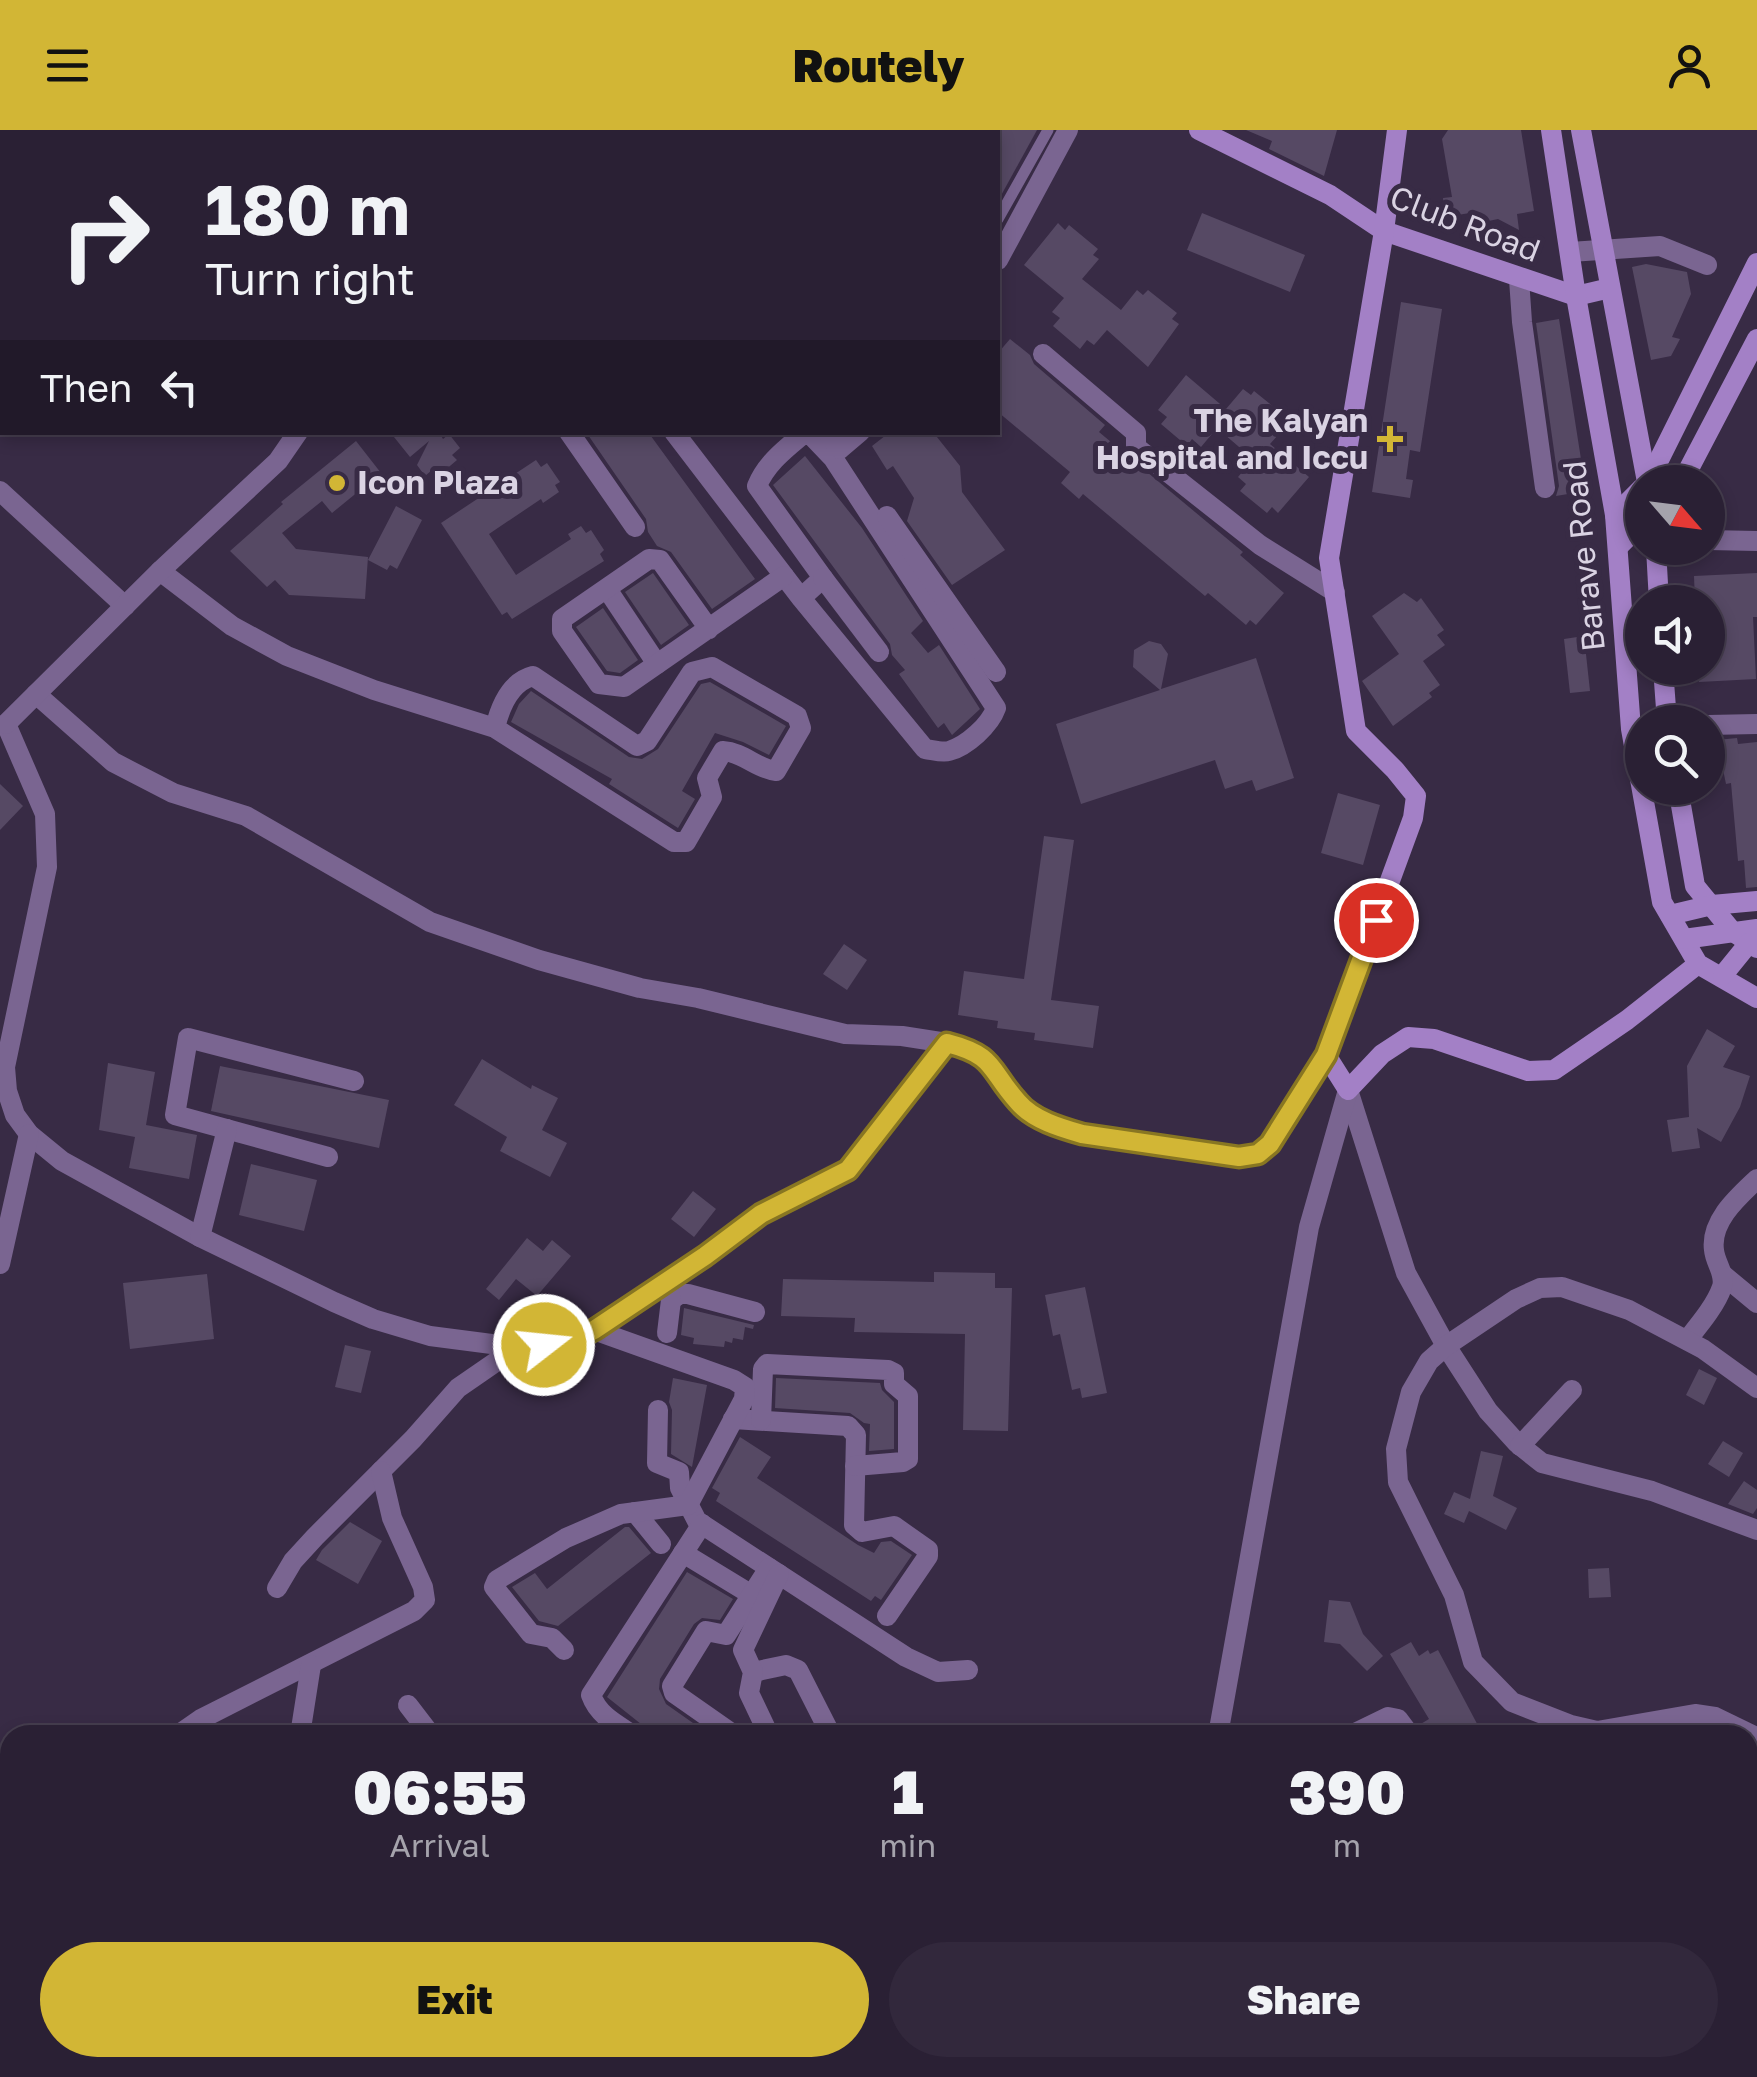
<!DOCTYPE html>
<style>
body{margin:0;font-family:"Golos Text",sans-serif;background:#32283c;color:#f1f3f6;height:100vh;display:flex;flex-direction:column;font-size:38px;white-space:nowrap}
*{box-sizing:border-box;margin:0}
p{font-size:32px;color:#a5a3ac}
.icon{flex:none;width:55px;height:55px;fill:none;stroke:currentColor;stroke-width:2;stroke-linecap:round;stroke-linejoin:round}
.map{position:relative;flex:1;overflow:hidden}
.sheet{position:absolute;left:0px;top:1595px;width:1758px;height:352px;display:flex;flex-direction:column;background:#2a2034;border-radius:30px 30px 0 0;box-shadow:0 5px 15px #0003,0 0 0 2px #463e4f}
.sheet>*{flex:none}
.top-card{position:absolute;left:0px;top:0px;width:1000px;height:305px;box-shadow:0 5px 15px #0003,0 0 0 2px #463e4f;background:#2a2034;color:#f1f3f6;overflow:hidden}
.needle{width:65px;rotate:118deg}
.buttons{position:absolute;left:1625px;top:335px;display:grid;gap:20px}
.buttons a{display:grid;place-items:center;width:100px;height:100px;border-radius:50%;background:#2a2034;box-shadow:0 5px 15px #0003,0 0 0 2px #463e4f;font-size:50px}
.pin{position:absolute;display:grid;place-items:center;width:85px;height:85px;color:#fff;margin:-42px;border:5px solid #fff;border-radius:50%;box-shadow:0 2px 10px #0007}
.me{position:absolute;width:110px;margin:-55px;rotate:74deg;stroke-linejoin:round;filter:drop-shadow(0 0 8px #0008)}
.turn{display:flex;align-items:center;gap:35px;height:210px;padding:0 40px;font-size:45px}
.turn .icon{width:130px;height:130px;stroke-width:2.5}
.turn b{display:block;font-size:70px;line-height:85px}
.then{display:flex;align-items:center;height:95px;padding:0 40px;background:#0003;gap:20px;font-size:38px}
.eta{display:flex;justify-content:space-evenly;align-items:center;height:170px;text-align:center}
.eta b{font-size:60px;font-weight:800;line-height:70px}
.button{display:flex;gap:20px;margin-top:auto;padding:20px 40px}
.button a{flex:1;height:115px;border-radius:60px;background:#d2b635;color:#111;font-size:40px;font-weight:800;line-height:115px;text-align:center}
.button a+a{background:#32283c;color:#f1f3f6}
header{display:flex;justify-content:space-between;align-items:center;height:130px;padding:0 40px;background:#d2b635;color:#111;font-size:45px;font-weight:800}
.map>svg:first-child{display:block}
.building{fill:#564964}
.lines{fill:none;stroke-linecap:round;stroke-linejoin:round}
.path{stroke:#8d8398;stroke-width:4;stroke-dasharray:10 5;stroke-linecap:butt}
.lane{stroke:#7a6591;stroke-width:11}
.street{stroke:#7a6591;stroke-width:20}
.secondary{stroke:#a380c6;stroke-width:20}
.route-casing{stroke:#887622;stroke-width:25}
.route{stroke:#d2b635;stroke-width:18}
.poi-dot{fill:#d2b635;stroke:#382b45;stroke-width:4}
.labels{text-anchor:middle;stroke-width:10;stroke-linejoin:round;paint-order:stroke}
.street-label{font-size:32px;fill:#dad3e3;stroke:#382b45}
.poi-label{font-size:32px;font-weight:bold;fill:#dad3e3;stroke:#382b45;text-anchor:end}
</style>
<header><svg class="icon" aria-label="menu" viewBox="0 0 24 24"><path d="M4 6h16M4 12h16M4 18h16"/></svg>Routely<svg class="icon" aria-label="person" viewBox="0 0 24 24"><circle cx="12" cy="8" r="4"/><path d="M4 21q1-7 8-7t8 7"/></svg></header>
<div class="map">
<svg width="1757" height="1947" viewBox="0 0 1757 1947">
<rect width="100%" height="100%" fill="#382b45"/>
<!-- building -->
<g class="building">
<polygon points="998,0 1037,0 998,71"/>
<polygon points="1246,0 1337,0 1324,46 1269,19 1272,11"/>
<polygon points="1448,0 1521,0 1534,81 1517,84 1519,100 1498,89 1479,93 1476,82 1445,87 1443,68 1452,67 1442,9"/>
<polygon points="1202,83 1305,125 1290,162 1187,120"/>
<polygon points="1058,93 1065,100 1069,95 1098,119 1093,125 1099,129 1082,149 1121,180 1137,160 1143,165 1148,160 1177,183 1172,189 1179,194 1148,237 1107,200 1094,215 1087,210 1080,219 1053,196 1060,188 1052,182 1064,168 1024,135"/>
<polygon points="1646,134 1687,142 1691,164 1672,207 1680,209 1671,226 1651,230 1632,137"/>
<polygon points="1401,172 1442,179 1420,322 1410,320 1406,349 1413,350 1410,368 1372,362"/>
<polygon points="1559,189 1586,361 1556,366 1559,356 1536,193"/>
<polygon points="1010,209 1030,225 1034,234 1105,295 1099,302 1243,422 1240,425 1284,463 1256,495 1250,490 1246,495 1208,463 1205,466 1083,364 1079,369 1061,353 1070,342 998,282 998,223"/>
<polygon points="1186,245 1226,279 1243,259 1251,265 1254,261 1285,286 1281,290 1287,295 1270,314 1309,347 1278,383 1272,377 1267,383 1240,361 1246,354 1238,347 1253,329 1217,298 1201,317 1192,309 1187,316 1161,294 1167,287 1158,280"/>
<polygon points="390,302 439,302 443,309 449,304 460,318 452,325 457,330 437,347 432,340 425,346 417,335 429,311 410,327"/>
<polygon points="586,302 648,302 755,449 712,479 671,422 657,416 648,402 646,389"/>
<polygon points="890,302 933,302 960,336 962,362 1005,420 952,455 907,391 914,368 893,336 887,340 872,316"/>
<polygon points="356,311 381,343 332,383 322,371 282,403 296,419 368,427 365,469 289,465 275,450 267,457 230,421 283,374 281,372"/>
<polygon points="805,326 862,398 923,491 911,503 928,523 939,515 980,579 952,605 944,593 938,598 899,544 905,540 892,525 890,514 773,355"/>
<polygon points="536,330 541,337 547,333 560,352 555,355 559,362 543,373 541,369 489,404 516,445 571,409 568,404 581,396 586,403 591,400 604,420 600,424 604,431 512,489 507,482 502,485 441,393"/>
<polygon points="396,376 422,390 397,439 390,435 387,440 368,430"/>
<polygon points="653,443 689,495 661,515 625,462"/>
<polygon points="1757,443 1757,487 1753,487 1756,549 1699,552 1698,538 1708,538 1708,472 1695,472 1694,446"/>
<polygon points="1404,463 1417,472 1421,468 1444,500 1437,505 1445,515 1423,531 1440,555 1429,563 1432,567 1393,596 1362,551 1399,524 1372,486"/>
<polygon points="603,478 638,530 620,543 607,541 576,497"/>
<polygon points="1584,506 1590,561 1570,563 1564,509"/>
<polygon points="1149,511 1161,514 1168,524 1161,559 1256,528 1294,648 1256,661 1252,650 1225,659 1215,630 1081,674 1056,594 1160,560 1133,537 1134,520"/>
<polygon points="710,552 786,596 769,625 743,612 715,603 682,661 695,669 678,698 609,654 612,649 511,592 519,574 531,561 629,627 642,629 658,619 701,554"/>
<polygon points="1737,608 1738,614 1757,612 1757,757 1746,758 1744,730 1738,731 1731,653 1726,654 1717,610"/>
<polygon points="0,654 23,676 0,700"/>
<polygon points="1338,663 1380,675 1363,735 1321,723"/>
<polygon points="1044,706 1074,710 1051,870 1099,876 1093,918 1034,910 1035,903 997,898 998,891 958,885 964,841 1024,849"/>
<polygon points="844,814 867,830 847,860 823,844"/>
<polygon points="1707,899 1735,916 1723,937 1750,946 1740,977 1721,1012 1697,998 1700,1018 1672,1022 1667,990 1689,987 1687,936"/>
<polygon points="482,929 531,959 532,955 558,968 542,1000 567,1013 550,1047 500,1021 507,1007 454,975"/>
<polygon points="108,933 155,942 146,995 197,1005 189,1049 129,1038 135,1007 99,1000"/>
<polygon points="220,936 389,970 379,1018 211,981"/>
<polygon points="251,1034 317,1050 304,1101 239,1085"/>
<polygon points="693,1061 716,1079 694,1107 671,1089"/>
<polygon points="527,1108 543,1121 552,1110 571,1126 537,1166 516,1149 499,1170 486,1159"/>
<polygon points="934,1142 995,1143 995,1158 1012,1158 1008,1301 963,1300 965,1204 854,1202 855,1188 781,1186 783,1149 934,1152"/>
<polygon points="207,1144 214,1209 130,1219 123,1153"/>
<polygon points="1085,1157 1107,1263 1082,1268 1080,1258 1072,1260 1060,1204 1053,1206 1045,1165"/>
<polygon points="684,1178 754,1195 753,1199 745,1197 743,1210 733,1208 732,1213 725,1211 724,1217 693,1214 694,1208 681,1205"/>
<polygon points="345,1215 371,1221 361,1263 335,1257"/>
<polygon points="1699,1239 1717,1248 1704,1275 1686,1265"/>
<polygon points="673,1248 707,1255 692,1337 671,1324 672,1280 669,1272"/>
<polygon points="776,1248 880,1253 882,1260 894,1272 894,1319 869,1321 870,1294 864,1293 850,1283 775,1278"/>
<polygon points="740,1307 771,1327 757,1348 858,1415 874,1423 881,1412 891,1411 912,1425 881,1470 875,1466 871,1471 716,1371 720,1363 712,1358"/>
<polygon points="1723,1311 1743,1323 1729,1347 1708,1334"/>
<polygon points="1481,1321 1503,1326 1493,1366 1517,1378 1506,1400 1469,1381 1464,1393 1444,1384 1454,1362 1470,1369"/>
<polygon points="1744,1351 1757,1360 1757,1378 1753,1384 1728,1374"/>
<polygon points="350,1392 382,1411 358,1454 316,1430 322,1420"/>
<polygon points="625,1397 629,1397 651,1423 558,1496 539,1491 512,1457 535,1443 547,1459"/>
<polygon points="1609,1438 1611,1467 1589,1468 1588,1439"/>
<polygon points="687,1442 733,1469 720,1490 702,1488 694,1494 660,1549 659,1559 666,1574 710,1605 647,1605 641,1594 607,1567"/>
<polygon points="1329,1470 1350,1472 1363,1504 1383,1526 1367,1541 1340,1514 1324,1512"/>
<polygon points="1411,1512 1419,1526 1428,1520 1430,1524 1438,1520 1483,1605 1424,1605 1419,1595 1429,1589 1390,1524"/>
</g>
<g class="lines">
<!-- path -->
<polyline class="path" points="1328,1947 1337,1938"/>
<!-- lane -->
<g class="lane">
<polyline points="622,0 624,2"/>
<polyline points="673,2 674,0"/>
<polyline points="954,2 956,0"/>
<polyline points="978,2 980,0"/>
<polyline points="998,89 1048,0"/>
</g>
<!-- street -->
<g class="street">
<polyline points="50,0 53,2"/>
<polyline points="477,2 479,0"/>
<polyline points="700,2 701,0"/>
<polyline points="810,2 812,0"/>
<polyline points="1570,122 1660,116 1707,135"/>
<polyline points="998,130 1068,0"/>
<polyline points="1519,149 1522,192 1545,358"/>
<polyline points="1043,224 1136,303 1136,317 1260,415 1335,462"/>
<polyline points="569,302 635,397"/>
<path d="M674,302L801,468L925,619C933,620 942,623 949,621C967,616 990,595 996,578L833,328L811,305H802C784,320 766,334 757,356L823,448L801,468"/>
<polyline points="827,302 840,319 860,302"/>
<polyline points="0,361 125,476"/>
<polyline points="887,386 996,542"/>
<polyline points="1708,410 1757,411"/>
<path d="M160,441L232,496L287,526L374,560L495,598L674,712H686L712,667L707,648L723,621C743,622 757,639 776,641L801,598L797,586L712,537L692,542L647,611L637,616L533,546C510,552 500,577 495,598"/>
<polyline points="823,448 879,522"/>
<polyline points="607,459 657,534"/>
<path d="M709,499L660,430L649,429L562,489V501L599,554L624,557C677,520 730,483 784,446"/>
<polyline points="36,564 113,632 173,663 246,686 430,792 539,830 640,858 698,868 845,904 902,906 947,913"/>
<path d="M6,594L45,684L47,737L5,937L7,961L15,985L29,1004L62,1031L200,1107L334,1172L373,1189L430,1206L507,1216L567,1214L667,1152L761,1083L848,1040L947,913C997,926 987,939 1018,972C1033,990 1060,998 1082,1004L1239,1027L1258,1024L1271,1014L1326,925"/>
<polyline points="6,594 160,441 278,331 298,302"/>
<polyline points="1708,595 1757,594"/>
<polyline points="1348,960 1406,1143 1446,1216 1488,1281 1517,1313 1542,1333 1652,1361 1757,1400"/>
<polyline points="328,1027 175,985 188,908 354,951"/>
<polyline points="200,1107 227,999"/>
<polyline points="0,1134 29,1004"/>
<polyline points="1722,1144 1757,1173"/>
<polyline points="671,1170 680,1164 688,1164 755,1182"/>
<polyline points="667,1203 671,1170 668,1159"/>
<path d="M1687,1210C1699,1195 1716,1175 1722,1157C1726,1144 1715,1133 1714,1120C1710,1091 1738,1067 1757,1049"/>
<polyline points="658,1280 657,1333 679,1342 680,1358 697,1391 906,1527 938,1542 968,1540"/>
<polyline points="733,1289 848,1296 856,1305 854,1395 862,1402 894,1396 928,1420 928,1426 887,1486"/>
<polyline points="761,1290 763,1239 767,1234 888,1240 894,1243 894,1254 908,1266 908,1329 903,1332 855,1336"/>
<polyline points="1520,1316 1572,1260"/>
<polyline points="635,1382 661,1414"/>
<polyline points="683,1423 752,1465"/>
<polyline points="277,1458 293,1431 315,1407 413,1309 458,1258 519,1216"/>
<polyline points="564,1520 552,1508 531,1504 494,1457 497,1450 566,1408 621,1384 688,1375 744,1269 745,1257 734,1250 594,1200"/>
<polyline points="753,1542 786,1535 798,1540 831,1605"/>
<polyline points="408,1575 431,1605"/>
<polyline points="178,1605 201,1589 414,1481 425,1470 423,1457 392,1388 381,1341"/>
<polyline points="300,1605 311,1535"/>
<path d="M633,1605C616,1594 598,1585 591,1565L702,1394"/>
<polyline points="734,1605 674,1563 672,1556 706,1501 726,1505 769,1438"/>
<polyline points="769,1605 749,1563 753,1542 743,1520 779,1444"/>
<polyline points="1218,1605 1309,1097 1348,960"/>
<polyline points="1351,1605 1388,1587 1398,1589 1410,1605"/>
<polyline points="1756,1607 1715,1587 1695,1584 1597,1601 1571,1595 1512,1572 1473,1532 1454,1465 1398,1352 1396,1319 1411,1262 1429,1231 1446,1216 1516,1169 1540,1158 1562,1157 1629,1180 1703,1219 1757,1258"/>
<polyline points="0,1654 10,1654"/>
<polyline points="1748,1806 1757,1804"/>
<polyline points="1748,1883 1757,1882"/>
<polyline points="1748,1924 1757,1925"/>
<polyline points="315,1938 330,1944 334,1938"/>
<polyline points="427,1938 439,1947"/>
<polyline points="2,1947 10,1937"/>
<polyline points="104,1947 109,1938"/>
<polyline points="858,1947 863,1947"/>
<polyline points="1100,1947 1102,1938"/>
<polyline points="1158,1947 1161,1938"/>
<polyline points="1544,1947 1547,1938"/>
<polyline points="1631,1947 1632,1938"/>
<polyline points="1704,1947 1711,1938"/>
</g>
<!-- secondary -->
<g class="secondary">
<polyline points="1199,0 1330,65 1384,101 1576,166 1610,158"/>
<polyline points="1397,0 1384,101 1329,428 1356,601 1395,640 1416,666 1413,688 1326,925 1348,960 1382,924 1408,907 1434,909 1528,941 1554,940 1627,890 1698,834"/>
<polyline points="1551,0 1576,166 1615,385 1631,599 1662,772 1698,834 1757,868"/>
<polyline points="1581,0 1647,352"/>
<polyline points="1648,352 1757,133"/>
<polyline points="1682,352 1757,209"/>
<polyline points="1615,385 1642,358"/>
<polyline points="1619,416 1642,393"/>
<polyline points="1656,418 1659,472"/>
<polyline points="1663,538 1667,592"/>
<polyline points="1678,658 1695,756 1732,801 1757,818"/>
<polyline points="1670,785 1712,775 1757,771"/>
<polyline points="1684,809 1757,799"/>
<polyline points="1723,845 1749,813"/>
</g>
</g>
<g class="lines">
<!-- route casing -->
<g class="route-casing">
<path id="route" d="M544,1215L567,1214L594,1200L705,1126L761,1084L848,1040L947,913C997,926 988,939 1018,972C1033,990 1061,998 1082,1004L1239,1027L1258,1024L1270,1014L1326,925L1376,790"/>
</g>
<!-- route -->
<use href="#route" class="route"/>
</g>
<!-- markers -->
<g class="poi-dot">
<path d="M1385 294h10v10h10v10h-10v10h-10v-10h-10v-10h10z"/>
<circle cx="337" cy="353" r="10"/>
</g>
<g class="labels">
<!-- street labels -->
<g class="street-label">
<text transform="translate(1465 94) rotate(21)" y="11">Club Road</text>
<text transform="translate(1584 426) rotate(-96)" y="11">Barave Road</text>
</g>
<!-- poi labels -->
<g class="poi-label">
<text x="1368" y="302">The Kalyan<tspan x="1368" dy="37">Hospital and Iccu</tspan></text>
<text x="357" y="364" text-anchor="start">Icon Plaza</text>
</g>
</g>
</svg>
<div class="buttons">
<a><svg class="needle" viewBox="-14 -14 28 28"><path d="M0-13l5 13h-10z" fill="#e53935"/><path d="M0 13l5-13h-10z" fill="#a5a3ac"/></svg></a>
<a><svg class="icon" aria-label="sound" viewBox="0 0 24 24"><path d="M4 9h4l5-4v14l-5-4H4zM17 9q2 3 0 6"/></svg></a>
<a><svg class="icon" aria-label="search" viewBox="0 0 24 24"><circle cx="10" cy="10" r="6"/><path d="M15 15l6 6"/></svg></a>
</div>
<div class="pin" style="left:1376px;top:790px;background:#d93025"><svg class="icon" aria-label="arrive" viewBox="0 0 24 24"><path d="M6 21V4h12l-3 4 3 4H6"/></svg></div>
<svg class="me" style="left:544px;top:1215px" viewBox="-20 -20 40 40"><circle r="17" fill="#d2b635" stroke="#fff" stroke-width="3"/><path d="M0-11L8 9 0 5-8 9z" fill="#fff"/></svg>
<div class="top-card">
<div class="turn"><svg class="icon" aria-label="right" viewBox="0 0 24 24"><path d="M7 20v-9h11M14 6l5 5-5 5"/></svg><div><b>180 m</b>Turn right</div></div>
<div class="then">Then<svg class="icon" aria-label="left" viewBox="0 0 24 24"><path d="M17 20v-9H6M10 6l-5 5 5 5"/></svg></div>
</div>
<section class="sheet">
<div class="eta">
<div><b>06:55</b><p>Arrival</p></div>
<div><b>1</b><p>min</p></div>
<div><b>390</b><p>m</p></div>
</div>
<div class="button"><a>Exit</a><a>Share</a></div>
</section>
</div>
